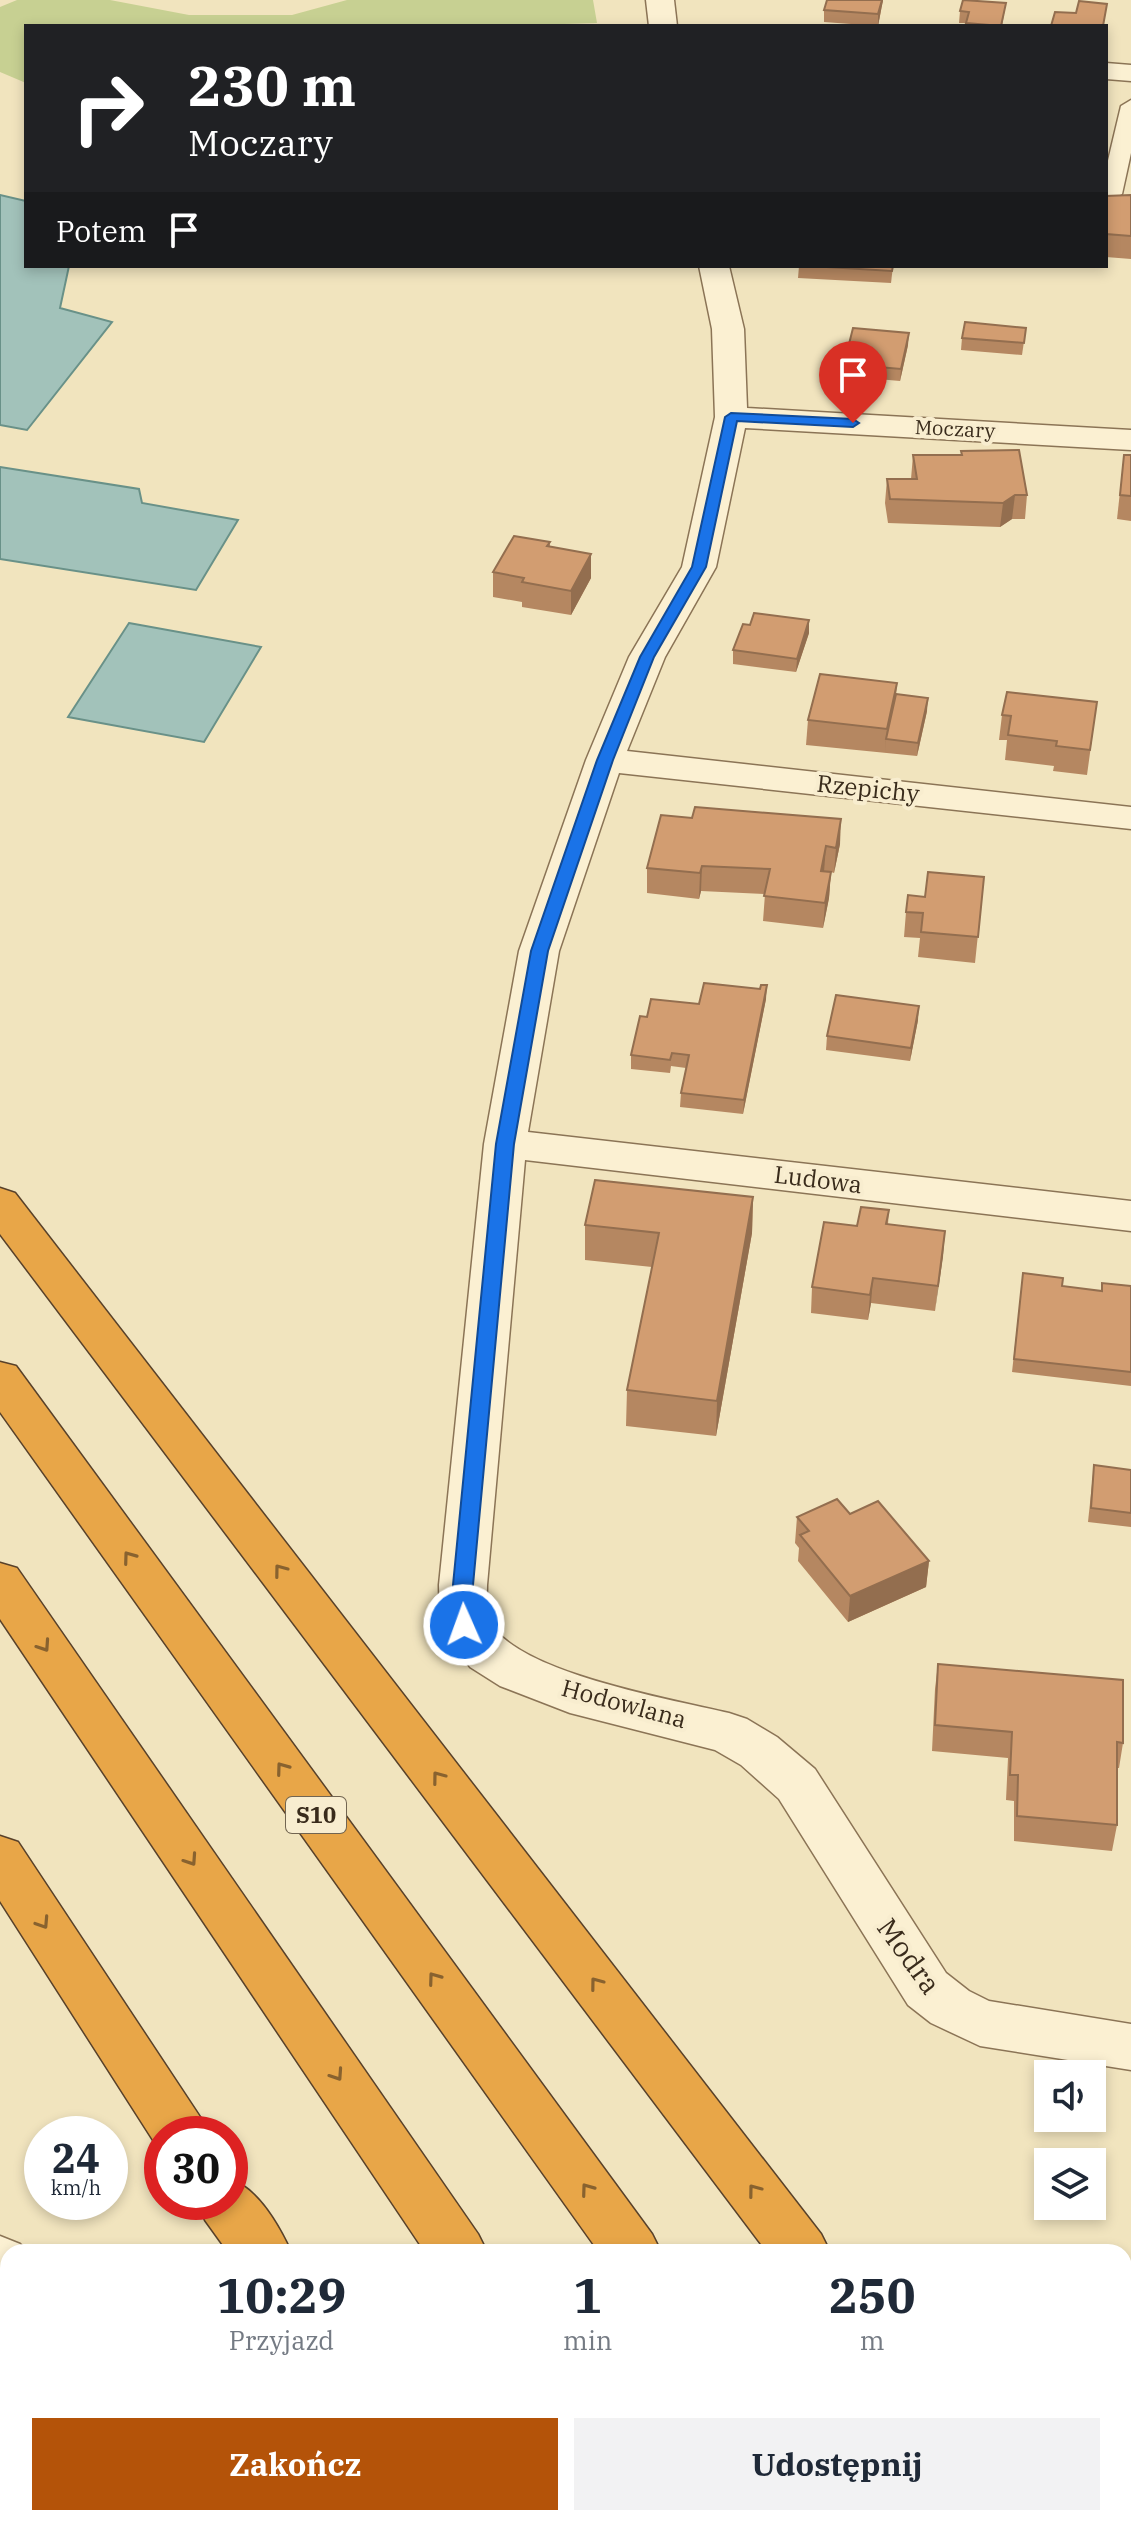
<!DOCTYPE html>
<html lang="pl">
<meta charset="utf-8">
<style>
body{margin:0;font-family:"IBM Plex Serif",serif;background:#f2f2f3;color:#1f2937;height:100vh;display:flex;flex-direction:column;font-size:30px;white-space:nowrap}
*{box-sizing:border-box;margin:0}
p{font-size:26px;color:#747a83}
.icon{flex:none;width:44px;height:44px;fill:none;stroke:currentColor;stroke-width:2;stroke-linecap:round;stroke-linejoin:round}
.map{position:relative;flex:1;overflow:hidden}
.side{position:absolute;left:0px;top:2244px;width:1132px;height:282px;display:flex;flex-direction:column;background:#fff;border-radius:24px 24px 0 0;box-shadow:0 4px 12px #0003}
.side>*{flex:none}
.hud{position:absolute;left:24px;top:24px;width:1084px;height:244px;border-radius:0px;box-shadow:0 4px 12px #0003;background:#202124;color:#fff;overflow:hidden}
.tools{position:absolute;left:1034px;top:2060px;display:grid;gap:16px}
.tools a{display:grid;place-items:center;width:72px;height:72px;border-radius:0px;background:#fff;box-shadow:0 4px 12px #0003;font-size:40px}
.speed{position:absolute;left:24px;top:2116px;display:flex;gap:16px;font-size:40px;font-weight:700;text-align:center}
.speed>*{display:grid;place-content:center;width:104px;height:104px;border-radius:50%;background:#fff;box-shadow:0 4px 12px #0003;line-height:1}
.speed small{font-size:20px;font-weight:400}
.speed .limit{border:12px solid #d22;background:#fff;color:#111}
.pin{position:absolute;display:grid;place-items:center;width:68px;height:68px;color:#fff;margin:-82px -34px;border-radius:50% 50% 50% 0;rotate:-45deg;box-shadow:0 0 8px #0007}
.pin .icon{rotate:45deg}
.me{position:absolute;width:88px;margin:-44px;rotate:358deg;stroke-linejoin:round;filter:drop-shadow(0 0 6px #0008)}
.turn{display:flex;align-items:center;gap:28px;height:168px;padding:0 32px;font-size:36px}
.turn .icon{width:104px;height:104px;stroke-width:2.5}
.turn b{display:block;font-size:56px;line-height:68px}
.then{display:flex;align-items:center;height:76px;padding:0 32px;background:#0003;gap:16px;font-size:30px}
.eta{display:flex;justify-content:space-evenly;align-items:center;height:136px;text-align:center}
.eta b{font-size:48px;font-weight:700;line-height:56px}
.primary-button{display:flex;gap:16px;margin-top:auto;padding:16px 32px}
.primary-button a{flex:1;height:92px;border-radius:0px;background:#b45309;color:#fff;font-size:32px;font-weight:700;line-height:92px;text-align:center}
.primary-button a+a{background:#f2f2f3;color:#1f2937}
.map>svg:first-child{display:block}
.green{fill:#c7d092}
.water{fill:#a2c2ba;stroke:#699188;stroke-width:2}
.lines{fill:none;stroke-linecap:round;stroke-linejoin:round}
.service-casing{stroke:#8b7456;stroke-width:3}
.minor-casing{stroke:#8b7456;stroke-width:3}
.tertiary-casing{stroke:#8b7456;stroke-width:3}
.motorway-casing{stroke:#58412a;stroke-width:3}
.path{stroke:#8b7456;stroke-width:6;stroke-dasharray:7 5;stroke-linecap:butt}
.service{fill:#fbf0d2;fill-rule:evenodd}
.minor{fill:#fbf0d2;fill-rule:evenodd}
.tertiary{fill:#fbf0d2;fill-rule:evenodd}
.motorway{fill:#e8a648;fill-rule:evenodd}
.wall{fill:#b58761}
.shaded-wall{fill:#936e4f}
.building{fill:#d29d71;stroke:#936e4f;stroke-width:2}
.oneway{stroke:#88622f}
.route{fill:#1a73e8;stroke:#114b97;stroke-width:2}
.labels{text-anchor:middle;stroke-width:8;stroke-linejoin:round;paint-order:stroke}
.far-street-label{font-size:20px;fill:#392b1b;stroke:#f8edcf}
.shield{fill:#f8edcf;stroke:#726551;stroke-width:2}
.shield-label{font-size:22px;font-weight:bold;fill:#392b1b}
.street-label{font-size:24px;fill:#392b1b;stroke:#f8edcf}
.near-street-label{font-size:28px;fill:#392b1b;stroke:#f8edcf}
</style>
<div class="map">
<svg width="1131" height="2525" viewBox="0 0 1131 2525">
<rect width="100%" height="100%" fill="#f1e4be"/>
<!-- green -->
<polygon class="green" points="17,0 110,0 189,15 292,15 347,0 593,0 597,23 498,26 26,26 26,83 0,72 0,7"/>
<!-- water -->
<g class="water">
<polygon points="0,195 26,201 26,266 69,266 60,308 112,322 27,430 0,425"/>
<polygon points="0,467 139,489 142,503 238,520 196,590 0,559"/>
<polygon points="129,623 261,647 204,742 68,717"/>
</g>
<g class="lines">
<!-- service casing -->
<g class="service-casing">
<polygon id="service" points="1131,100 1131,153 1122,194 1111,200 1106,199 1106,169 1121,106"/>
</g>
<!-- minor casing -->
<g class="minor-casing">
<g id="minor">
<polygon points="646,0 674,0 677,26 649,26"/>
<polygon points="1106,63 1131,65 1131,81 1106,79"/>
<path d="M699,266H729L744,329L747,408L1131,430V450L745,428L716,567L665,657L627,751L1131,807V829L619,773L559,951L528,1132L1131,1201V1231L525,1160L487,1585C487,1595 485,1613 490,1622C517,1673 674,1700 729,1713L747,1719L777,1737L815,1769L946,1973L969,1991L989,2001L1131,2024V2070L980,2046L931,2023L908,2005L779,1799L741,1765L715,1750L570,1713L500,1686L470,1667L440,1625L439,1585L484,1144L519,951L586,760L629,657L682,567L715,417L712,329Z"/>
</g>
</g>
<!-- tertiary casing -->
<g class="tertiary-casing">
<g id="tertiary">
<polygon points="0,2236 20,2244 28,2252 8,2252 8,2297 0,2294"/>
<polygon points="208,2518 272,2518 275,2525 211,2525"/>
</g>
</g>
<!-- motorway casing -->
<g class="motorway-casing">
<g id="motorway">
<polygon points="0,1188 15,1193 821,2234 830,2252 767,2252 0,1234"/>
<polygon points="0,1362 16,1366 652,2234 661,2252 599,2252 0,1412"/>
<polygon points="0,1563 17,1568 478,2234 487,2252 425,2252 0,1619"/>
<polygon points="0,1836 18,1842 200,2117 208,2134 162,2134 160,2151 0,1901"/>
<path d="M230,2179C258,2189 279,2226 291,2252H228L205,2220L197,2202H230Z"/>
<polygon points="429,2518 491,2518 494,2525 432,2525"/>
<polygon points="612,2518 674,2518 677,2525 615,2525"/>
<polygon points="796,2518 858,2518 861,2525 799,2525"/>
<polygon points="974,2518 1036,2518 1039,2525 977,2525"/>
</g>
</g>
<!-- path -->
<g class="path">
<polyline points="0,2344 8,2351"/>
<polyline points="166,2518 173,2525"/>
</g>
<!-- service -->
<use href="#service" class="service"/>
<!-- minor -->
<use href="#minor" class="minor"/>
<!-- tertiary -->
<use href="#tertiary" class="tertiary"/>
<!-- motorway -->
<use href="#motorway" class="motorway"/>
</g>
<!-- wall -->
<g class="wall">
<polygon points="883,0 878,26 824,22 824,10"/>
<polygon points="1006,3 1002,26 966,26 966,23 959,23 960,11"/>
<polygon points="1131,195 1131,259 1106,257 1106,196"/>
<polygon points="799,266 893,266 891,283 798,278"/>
<polygon points="1026,328 1022,355 961,350 962,338"/>
<polygon points="908,345 900,381 843,376 844,364"/>
<polygon points="961,451 1027,495 1025,519 1012,519 1000,527 888,523 885,503 887,479 911,479 913,455 961,455"/>
<polygon points="1124,455 1131,455 1131,521 1117,519"/>
<polygon points="550,542 550,547 591,578 571,615 522,607 522,602 493,597 493,572"/>
<polygon points="809,633 796,672 733,664 733,650"/>
<polygon points="896,694 927,711 917,756 806,745 808,720"/>
<polygon points="1097,702 1087,775 1053,771 1054,766 1005,760 1007,740 999,740 1002,715"/>
<polygon points="840,844 834,873 831,872 829,898 823,928 763,921 765,894 701,891 699,899 647,893 647,868"/>
<polygon points="984,877 975,963 918,957 920,938 904,937 906,912 925,897"/>
<polygon points="766,999 743,1114 680,1107 681,1093 686,1068 671,1066 670,1073 631,1069 631,1055 647,1017 699,1004"/>
<polygon points="918,1020 910,1061 826,1050 827,1036"/>
<polygon points="753,1197 752,1233 716,1436 626,1426 627,1390 652,1267 585,1260 585,1225"/>
<polygon points="889,1210 888,1224 945,1231 935,1311 871,1303 868,1320 811,1313 812,1287 857,1226"/>
<polygon points="1023,1273 1062,1286 1101,1291 1131,1286 1131,1386 1012,1372"/>
<polygon points="1094,1465 1131,1470 1131,1527 1088,1522"/>
<polygon points="850,1514 929,1561 926,1587 848,1622 798,1561 799,1548 795,1543 797,1517"/>
<polygon points="938,1664 1123,1743 1119,1768 1117,1768 1117,1825 1112,1851 1014,1841 1014,1801 1006,1800 1008,1758 932,1751 935,1689"/>
</g>
<!-- shaded-wall -->
<g class="shaded-wall">
<polygon points="882,0 883,0 878,26 878,14"/>
<polygon points="909,333 908,345 900,381 901,369"/>
<polygon points="1015,495 1012,519 1000,527 1003,503"/>
<polygon points="591,554 591,578 571,615 571,591"/>
<polygon points="809,620 809,633 796,672 797,659"/>
<polygon points="897,683 895,708 886,739 885,753 887,729"/>
<polygon points="928,698 927,711 917,756 918,743"/>
<polygon points="841,819 840,844 834,873 836,848"/>
<polygon points="826,846 824,872 821,871"/>
<polygon points="702,866 701,891 699,899 700,873"/>
<polygon points="831,872 829,898 823,928 825,903"/>
<polygon points="767,985 766,999 743,1114 744,1100"/>
<polygon points="919,1006 918,1020 910,1061 911,1048"/>
<polygon points="753,1197 752,1233 716,1436 717,1401"/>
<polygon points="945,1231 943,1257 935,1311 938,1286"/>
<polygon points="873,1278 871,1303 868,1320 870,1295"/>
<polygon points="929,1561 926,1587 848,1622 850,1596"/>
</g>
<!-- building -->
<g class="building">
<polygon points="827,0 882,0 878,14 824,10"/>
<polygon points="963,0 1006,3 1001,26 966,23 969,12 960,11"/>
<polygon points="1079,1 1107,4 1103,26 1051,26 1055,12 1076,13"/>
<polygon points="1131,195 1131,236 1106,234 1106,196"/>
<polygon points="810,266 893,266 892,271"/>
<polygon points="965,322 1026,328 1024,343 962,338"/>
<polygon points="853,328 909,333 901,369 844,364"/>
<polygon points="1019,450 1027,495 1015,495 1003,503 890,499 887,479 917,479 913,455 962,455 961,451"/>
<polygon points="1124,455 1131,455 1131,496 1120,495"/>
<polygon points="514,536 550,542 547,546 591,554 571,591 522,582 524,578 493,572"/>
<polygon points="754,613 809,620 797,659 733,650 743,624 750,625"/>
<polygon points="820,674 897,683 887,729 808,720"/>
<polygon points="1007,692 1097,702 1090,750 1056,746 1057,741 1008,735 1011,716 1002,715"/>
<polygon points="896,694 928,698 918,743 886,739"/>
<polygon points="695,807 841,819 836,848 826,846 821,871 831,872 825,903 764,896 770,869 702,866 700,873 647,868 661,815 692,818"/>
<polygon points="928,872 984,877 978,937 921,932 923,913 906,912 908,895 925,897"/>
<polygon points="704,983 760,989 761,985 767,985 744,1100 681,1093 689,1055 672,1053 670,1060 631,1055 640,1016 647,1017 651,999 699,1004"/>
<polygon points="836,995 919,1006 911,1048 827,1036"/>
<polygon points="595,1180 753,1197 717,1401 627,1390 659,1233 585,1225"/>
<polygon points="861,1207 889,1210 886,1224 945,1231 938,1286 873,1278 870,1295 812,1287 824,1222 857,1226"/>
<polygon points="1023,1273 1063,1278 1062,1286 1102,1291 1102,1283 1131,1286 1131,1372 1014,1359"/>
<polygon points="1094,1465 1131,1470 1131,1513 1091,1508"/>
<polygon points="837,1499 850,1514 878,1501 929,1561 850,1596 800,1535 809,1531 797,1517"/>
<polygon points="938,1664 1123,1680 1123,1743 1117,1742 1117,1825 1017,1816 1018,1775 1010,1775 1012,1732 935,1725"/>
</g>
<!-- one-way arrows -->
<defs><path id="oneway-chevron" d="M-2-3.5L2.5 0L-2 3.5" fill="none" stroke-width="1.6" stroke-linecap="round" stroke-linejoin="round" transform="scale(2)"/></defs>
<g class="oneway">
<use href="#oneway-chevron" transform="translate(129 1557) rotate(-126)"/>
<use href="#oneway-chevron" transform="translate(280 1570) rotate(-127)"/>
<use href="#oneway-chevron" transform="translate(44 1646) rotate(56)"/>
<use href="#oneway-chevron" transform="translate(282 1768) rotate(-126)"/>
<use href="#oneway-chevron" transform="translate(438 1777) rotate(-127)"/>
<use href="#oneway-chevron" transform="translate(191 1860) rotate(56)"/>
<use href="#oneway-chevron" transform="translate(43 1923) rotate(57)"/>
<use href="#oneway-chevron" transform="translate(434 1978) rotate(-126)"/>
<use href="#oneway-chevron" transform="translate(596 1983) rotate(-127)"/>
<use href="#oneway-chevron" transform="translate(337 2075) rotate(56)"/>
<use href="#oneway-chevron" transform="translate(587 2189) rotate(-126)"/>
<use href="#oneway-chevron" transform="translate(754 2190) rotate(-127)"/>
</g>
<!-- route -->
<polygon class="route" points="731,413 853,419 859,423 853,427 737,421 706,567 654,657 613,760 548,951 514,1144 473,1585 474,1625 471,1631 457,1631 454,1625 453,1585 496,1144 531,951 597,760 640,657 692,567 725,417"/>
<g class="labels">
<!-- far-street labels -->
<g class="far-street-label">
<text transform="translate(955 429) rotate(3)" y="7">Moczary</text>
</g>
<!-- shield labels -->
<rect class="shield" x="286" y="1797" width="60" height="36" rx="6"/>
<g class="shield-label">
<text x="316" y="1823">S10</text>
</g>
<!-- street labels -->
<g class="street-label">
<text transform="translate(868 789) rotate(6)" y="8">Rzepichy</text>
<text transform="translate(818 1180) rotate(7)" y="8">Ludowa</text>
<text transform="translate(624 1704) rotate(15)" y="8">Hodowlana</text>
</g>
<!-- near-street labels -->
<g class="near-street-label">
<text transform="translate(909 1956) rotate(54)" y="10">Modra</text>
</g>
</g>
</svg>
<div class="tools">
<a><svg class="icon" aria-label="sound" viewBox="0 0 24 24"><path d="M4 9h4l5-4v14l-5-4H4zM17 9q2 3 0 6"/></svg></a>
<a><svg class="icon" aria-label="layers" viewBox="0 0 24 24"><path d="M12 4l9 5-9 5-9-5zM3 14l9 5 9-5"/></svg></a>
</div>
<div class="speed"><div>24<small>km/h</small></div><div class="limit">30</div></div>
<div class="pin" style="left:853px;top:423px;background:#d93025"><svg class="icon" aria-label="arrive" viewBox="0 0 24 24"><path d="M6 21V4h12l-3 4 3 4H6"/></svg></div>
<svg class="me" style="left:464px;top:1625px" viewBox="-20 -20 40 40"><circle r="17" fill="#1a73e8" stroke="#fff" stroke-width="3"/><path d="M0-11L8 9 0 5-8 9z" fill="#fff"/></svg>
<div class="hud">
<div class="turn"><svg class="icon" aria-label="right" viewBox="0 0 24 24"><path d="M7 20v-9h11M14 6l5 5-5 5"/></svg><div><b>230 m</b>Moczary</div></div>
<div class="then">Potem<svg class="icon" aria-label="arrive" viewBox="0 0 24 24"><path d="M6 21V4h12l-3 4 3 4H6"/></svg></div>
</div>
<section class="side">
<div class="eta">
<div><b>10:29</b><p>Przyjazd</p></div>
<div><b>1</b><p>min</p></div>
<div><b>250</b><p>m</p></div>
</div>
<div class="primary-button"><a>Zakończ</a><a>Udostępnij</a></div>
</section>
</div>
